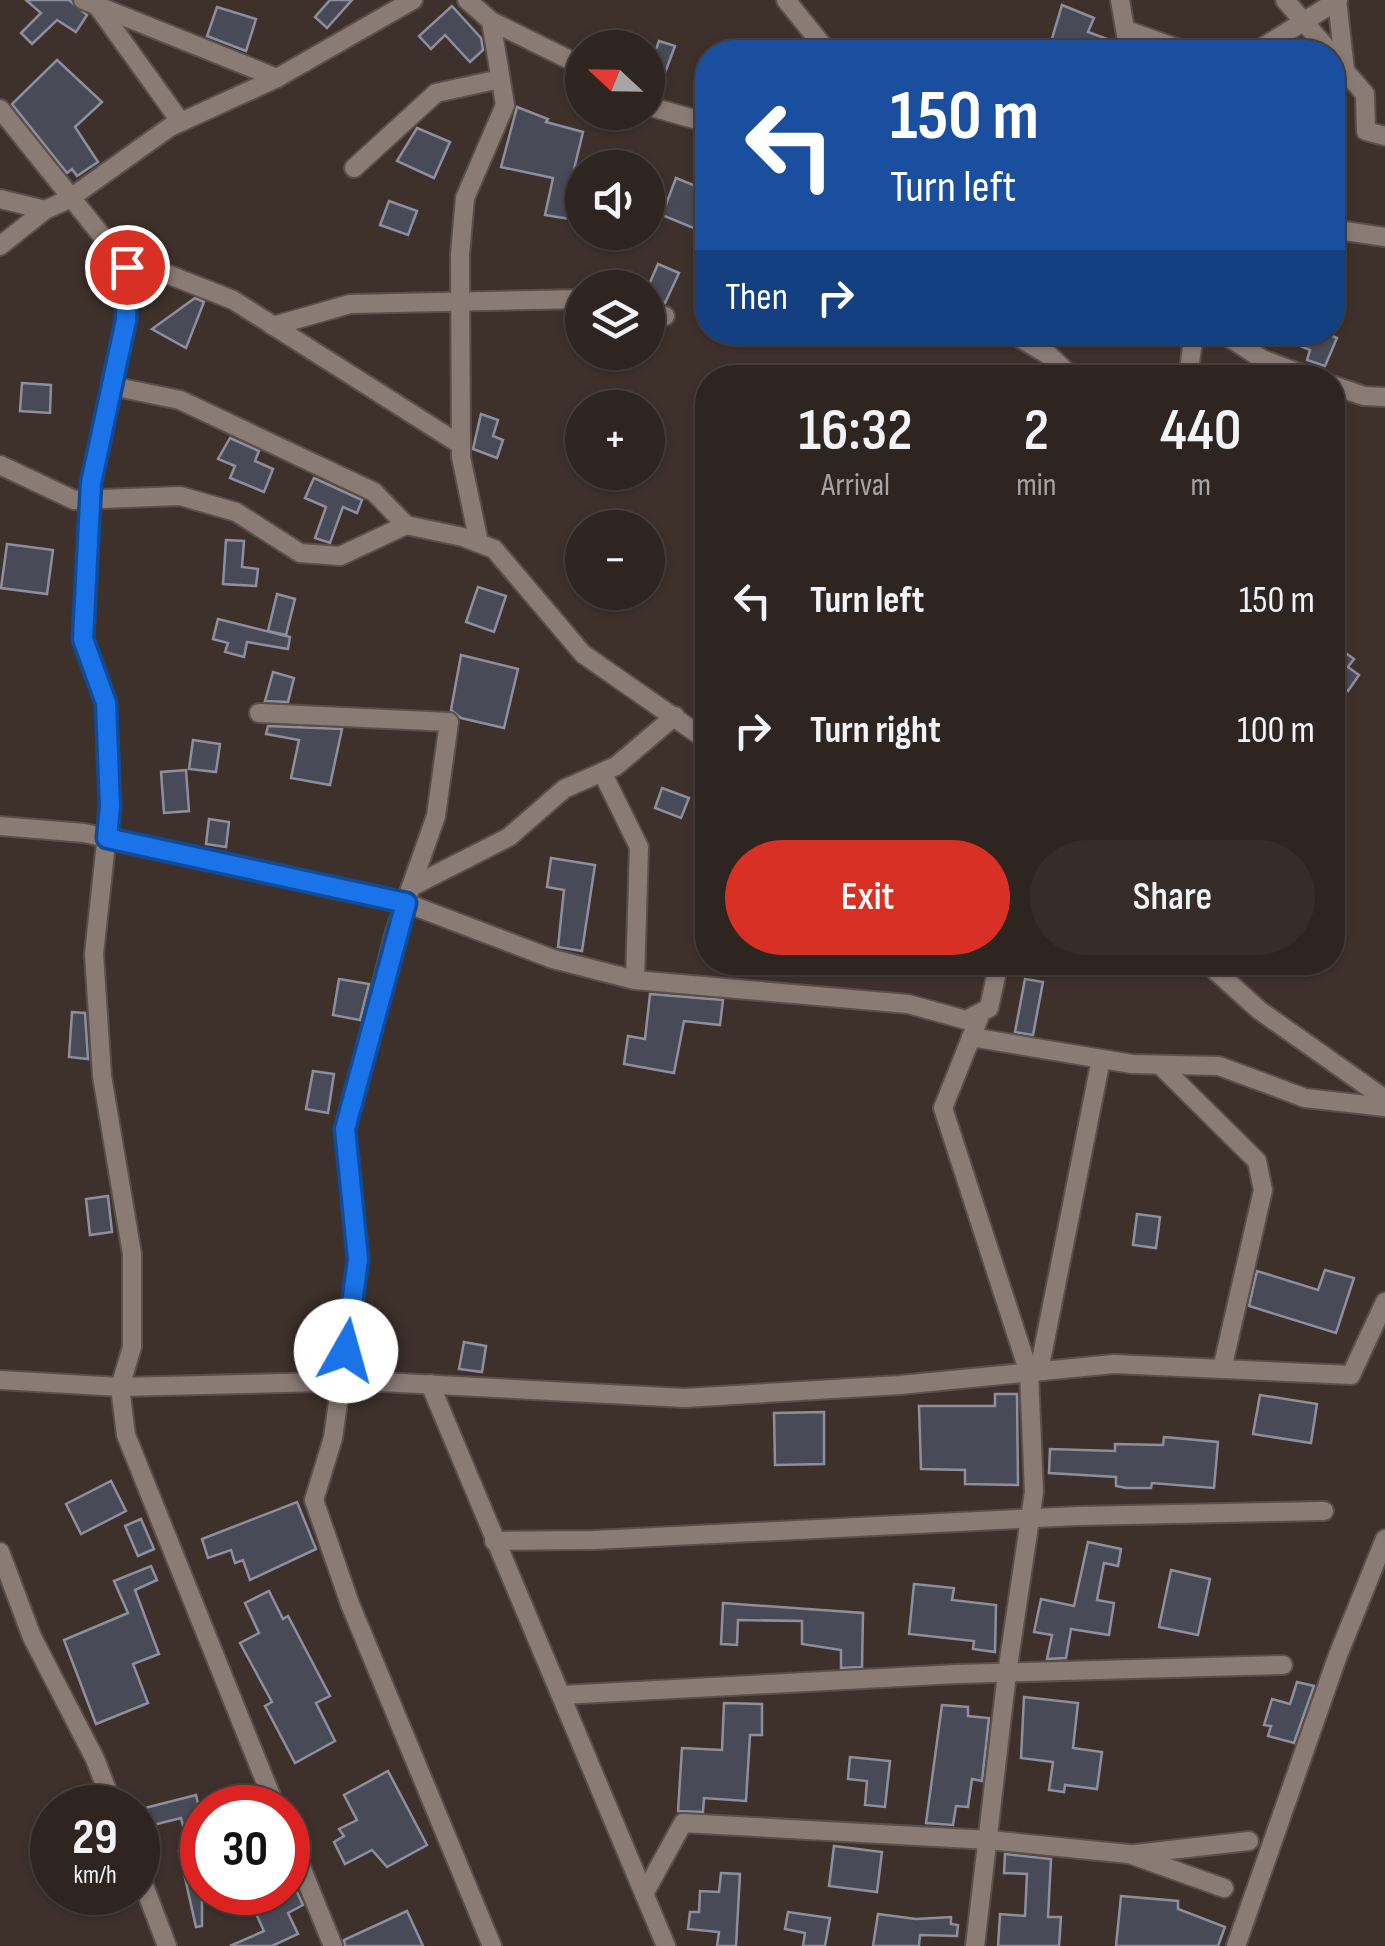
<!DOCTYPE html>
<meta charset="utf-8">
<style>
body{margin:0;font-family:"Sofia Sans Condensed",sans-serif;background:#362d2a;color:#f1f3f6;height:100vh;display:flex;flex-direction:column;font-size:38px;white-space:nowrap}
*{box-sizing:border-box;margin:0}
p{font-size:32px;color:#a7a5a5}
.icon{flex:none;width:55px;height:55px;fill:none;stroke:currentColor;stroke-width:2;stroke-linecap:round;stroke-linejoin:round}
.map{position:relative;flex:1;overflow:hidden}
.sheet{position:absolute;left:695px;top:365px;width:650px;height:610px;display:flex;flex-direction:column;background:#2e2521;border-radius:40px;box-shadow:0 2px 8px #0004,0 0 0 2px #49423f}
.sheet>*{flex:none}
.banner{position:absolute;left:695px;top:40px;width:650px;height:305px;border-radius:40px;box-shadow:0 2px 8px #0004,0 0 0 2px #49423f;background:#1a4fa0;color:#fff;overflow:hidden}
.needle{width:65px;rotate:292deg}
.tools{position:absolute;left:565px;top:30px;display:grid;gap:20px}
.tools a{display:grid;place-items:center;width:100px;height:100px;border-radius:50%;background:#2e2521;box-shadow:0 2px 8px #0004,0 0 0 2px #49423f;font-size:50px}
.speed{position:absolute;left:30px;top:1785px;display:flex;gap:20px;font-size:50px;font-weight:700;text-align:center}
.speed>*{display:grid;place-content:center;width:130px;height:130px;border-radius:50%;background:#2e2521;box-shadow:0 2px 8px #0004,0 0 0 2px #49423f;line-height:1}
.speed small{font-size:25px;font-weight:400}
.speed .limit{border:15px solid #d22;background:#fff;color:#111}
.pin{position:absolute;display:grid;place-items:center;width:85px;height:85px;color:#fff;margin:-42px;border:5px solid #fff;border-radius:50%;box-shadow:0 2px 10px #0007}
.me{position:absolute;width:110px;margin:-55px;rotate:7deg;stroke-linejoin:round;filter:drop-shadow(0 0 8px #0008)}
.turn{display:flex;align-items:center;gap:35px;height:210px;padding:0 30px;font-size:45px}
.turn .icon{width:130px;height:130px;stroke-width:2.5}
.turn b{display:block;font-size:70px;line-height:85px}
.then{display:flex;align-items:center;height:95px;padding:0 30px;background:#0003;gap:20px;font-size:38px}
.eta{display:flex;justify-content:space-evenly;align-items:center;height:170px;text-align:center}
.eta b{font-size:60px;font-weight:600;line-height:70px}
.primary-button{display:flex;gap:20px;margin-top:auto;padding:20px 30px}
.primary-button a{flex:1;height:115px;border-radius:60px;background:#d93025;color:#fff;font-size:40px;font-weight:600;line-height:115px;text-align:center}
.primary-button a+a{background:#362d2a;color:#f1f3f6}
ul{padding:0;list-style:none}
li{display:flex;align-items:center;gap:30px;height:130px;padding:0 30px}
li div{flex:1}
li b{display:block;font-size:38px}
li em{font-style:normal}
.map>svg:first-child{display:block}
.building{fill:#494a57;stroke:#8e8f9e;stroke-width:2.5}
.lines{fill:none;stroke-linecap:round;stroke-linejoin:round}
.street-casing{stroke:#5a4f4b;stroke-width:22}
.street{stroke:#8a7b75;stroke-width:18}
.route-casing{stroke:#114b97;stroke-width:25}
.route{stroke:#1a73e8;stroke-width:18}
</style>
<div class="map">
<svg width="1385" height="1946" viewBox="0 0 1385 1946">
<rect width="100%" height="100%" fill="#3e312c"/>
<!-- building -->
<g class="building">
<polygon points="26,0 69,0 87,15 76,32 57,20 32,44 21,33 41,13"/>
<polygon points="330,0 352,0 327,28 315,17"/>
<polygon points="1062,5 1094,18 1088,32 1110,40 1105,52 1048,52"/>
<polygon points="452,6 481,38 483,50 470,62 445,35 431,49 419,36"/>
<polygon points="217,7 256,19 246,51 207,36"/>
<polygon points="659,41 675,46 663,78 648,72"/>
<polygon points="57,60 102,102 75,127 98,162 77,176 72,169 67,173 12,104"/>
<polygon points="517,107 548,119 546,122 583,132 570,186 582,189 582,221 545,215 553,178 501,167"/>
<polygon points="417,128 450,142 434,178 397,161"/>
<polygon points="676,178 708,191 708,234 662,215"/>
<polygon points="389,201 417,211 408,235 380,225"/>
<polygon points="658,264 679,273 665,303 648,299 648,287"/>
<polygon points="195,298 204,302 186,348 152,329"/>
<polygon points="1268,332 1324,332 1337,338 1325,366 1307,360 1310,350"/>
<polygon points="22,383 51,385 50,413 20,411"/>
<polygon points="481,414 498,420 493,436 503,440 497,458 473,449"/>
<polygon points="230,438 259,451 255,461 273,469 264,492 230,478 235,466 218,459"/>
<polygon points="314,478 362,500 357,513 343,507 330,543 315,538 326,507 305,498"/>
<polygon points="226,540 244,541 242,567 258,569 256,586 223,584"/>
<polygon points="7,544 53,550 47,594 1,588"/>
<polygon points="478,587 506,596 494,632 466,622"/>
<polygon points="277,594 295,599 286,635 268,631"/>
<polygon points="218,619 290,637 288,649 247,642 244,657 225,652 228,643 213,639"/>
<polygon points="1332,643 1354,659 1348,667 1359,675 1348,691 1337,683 1332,689"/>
<polygon points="461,655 518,669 504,728 461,718 451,710"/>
<polygon points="273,672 294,678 288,702 265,701"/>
<polygon points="268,726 342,729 330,785 291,778 299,740 266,734"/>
<polygon points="193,740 220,744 216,772 189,769"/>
<polygon points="186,770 189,811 164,813 161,772"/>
<polygon points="662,788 689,798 681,818 655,808"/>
<polygon points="209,819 229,822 226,847 206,844"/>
<polygon points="551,858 595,865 582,951 558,947 564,890 547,887"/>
<polygon points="339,979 369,984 360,1020 333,1015"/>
<polygon points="1025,979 1043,982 1033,1035 1015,1032"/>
<polygon points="650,994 723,1000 720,1025 684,1021 674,1073 624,1064 628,1036 645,1039"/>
<polygon points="72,1012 85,1013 88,1059 69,1057"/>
<polygon points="313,1071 334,1074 328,1113 306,1109"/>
<polygon points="108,1196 112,1232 90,1235 86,1199"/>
<polygon points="1137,1214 1160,1217 1156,1248 1133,1245"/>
<polygon points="1325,1270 1354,1278 1336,1333 1249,1306 1257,1271 1318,1290"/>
<polygon points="464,1342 486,1346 482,1372 459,1369"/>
<polygon points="995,1394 1017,1394 1018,1485 965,1484 965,1470 921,1469 919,1406 995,1406"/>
<polygon points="1260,1395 1317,1404 1311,1443 1253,1434"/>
<polygon points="824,1412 824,1464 775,1465 774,1413"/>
<polygon points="1164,1437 1218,1442 1214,1488 1152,1483 1151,1488 1126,1488 1116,1486 1116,1477 1049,1473 1050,1449 1115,1451 1115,1444 1163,1445"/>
<polygon points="111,1481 126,1511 81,1534 66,1504"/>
<polygon points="297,1502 316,1549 250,1580 243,1560 235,1563 231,1550 208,1558 202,1539"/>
<polygon points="141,1519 154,1549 138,1556 125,1526"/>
<polygon points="1088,1542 1121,1549 1118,1566 1104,1563 1097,1600 1114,1603 1109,1635 1071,1629 1066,1658 1047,1659 1052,1635 1034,1632 1041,1599 1074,1606"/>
<polygon points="151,1566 157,1580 135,1590 159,1654 133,1664 148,1703 96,1724 64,1640 128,1613 114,1581"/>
<polygon points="1171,1570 1210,1579 1198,1635 1159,1627"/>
<polygon points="914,1584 954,1588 952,1600 996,1605 995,1652 973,1649 974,1641 909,1634"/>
<polygon points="269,1591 283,1619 288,1616 330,1696 316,1703 335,1741 295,1763 265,1706 272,1702 240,1643 259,1633 245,1603"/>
<polygon points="723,1603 863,1613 862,1667 841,1668 841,1650 802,1644 802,1621 738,1620 737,1645 721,1644"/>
<polygon points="1297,1682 1314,1686 1294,1743 1268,1736 1271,1726 1264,1725 1272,1699 1290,1704"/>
<polygon points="1024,1697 1078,1703 1073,1748 1102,1752 1097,1789 1065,1785 1064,1792 1049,1790 1053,1762 1021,1758"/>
<polygon points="724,1703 762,1704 762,1735 750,1735 746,1801 704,1798 703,1812 678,1811 682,1748 722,1750"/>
<polygon points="942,1705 968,1707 968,1716 989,1718 982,1781 972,1779 968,1807 956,1806 953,1825 926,1823"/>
<polygon points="850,1757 890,1761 885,1807 865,1805 867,1781 848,1779"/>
<polygon points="388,1771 427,1845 387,1867 372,1850 345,1864 334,1842 344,1836 339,1829 357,1820 344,1795"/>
<polygon points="196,1795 202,1821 202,1926 196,1927 179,1851 189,1849 181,1818 149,1826 145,1808"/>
<polygon points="834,1846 882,1852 877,1892 829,1886"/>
<polygon points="1005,1854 1051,1859 1048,1917 1061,1917 1059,1946 998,1946 1000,1914 1025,1916 1027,1874 1004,1873"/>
<polygon points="721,1873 740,1874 736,1946 717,1946 719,1932 688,1929 690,1912 699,1912 700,1891 719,1892"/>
<polygon points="246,1892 297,1892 303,1905 288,1913 298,1934 272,1946 230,1946 264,1931"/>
<polygon points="1121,1896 1178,1901 1178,1909 1225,1927 1218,1946 1116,1946"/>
<polygon points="407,1911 423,1946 345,1946 344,1940"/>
<polygon points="788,1912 830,1918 825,1946 803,1946 805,1933 785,1929"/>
<polygon points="878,1914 916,1919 951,1917 951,1924 958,1925 957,1936 920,1935 919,1946 873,1946"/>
</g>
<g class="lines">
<!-- street casing -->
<g class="street-casing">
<g id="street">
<polyline points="83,0 277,78"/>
<polyline points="467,0 491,21 582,66"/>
<polyline points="786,0 828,52"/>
<polyline points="1120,0 1129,52"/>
<polyline points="1285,0 1330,52"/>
<polyline points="1337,0 1345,70"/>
<polyline points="98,7 180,121"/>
<polyline points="1126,30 1188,52"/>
<polyline points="1255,52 1338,0"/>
<polyline points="1332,56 1365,94 1366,131 1385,136"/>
<polyline points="648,106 708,123"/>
<polyline points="0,109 127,267 126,320 91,483 83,639 105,703 110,806 94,954 102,1076 132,1254 132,1347 120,1387 126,1435 276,1808"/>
<polyline points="354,168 436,93 500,79"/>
<polyline points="0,199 45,210"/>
<polyline points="1332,229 1385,237"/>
<polyline points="0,246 45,210 69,199 170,127 277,78 413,0"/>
<polyline points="116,254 233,300 461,445"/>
<polyline points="648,312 665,316"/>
<polyline points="273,326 350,304 582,299"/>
<polyline points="1010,332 1050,356 1073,378"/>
<polyline points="1221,332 1262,359 1312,378"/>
<polyline points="1188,378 1194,332"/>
<polyline points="1332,385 1364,396 1385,397"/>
<polyline points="112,386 180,400 374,492 406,525"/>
<polyline points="0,465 74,500 180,496 236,512 300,553 340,556 406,525 463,537 494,549 583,654 708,741"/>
<polyline points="479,543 461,457 460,255 465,198 505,105 491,21"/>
<polyline points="259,713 449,722 436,816 395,932 345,1129 358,1259 333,1438 314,1500 350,1604 492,1946"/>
<polyline points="602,772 639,847 635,980"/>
<polyline points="0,826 84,833 406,903 553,959 635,980 908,1004 966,1020 989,1008 999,962"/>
<polyline points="411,887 509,837 564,789 616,766 675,716"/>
<polyline points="1206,962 1259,1010 1385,1099"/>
<polyline points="971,1037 1132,1064 1219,1066 1305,1098 1385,1107"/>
<polyline points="1160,1065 1257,1161 1263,1190 1222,1369"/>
<polyline points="1039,1371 1101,1059"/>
<polyline points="0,1380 120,1387 362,1381 685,1398 900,1385 1114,1364 1351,1375 1385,1302"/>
<polyline points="430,1384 666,1946"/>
<polyline points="494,1541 594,1540 1078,1516 1324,1511"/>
<polyline points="0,1552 32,1637 95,1759 114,1808"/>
<polyline points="562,1695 957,1674 1283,1665"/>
<polyline points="288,1835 333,1946"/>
<polyline points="1135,1854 1249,1841"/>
<polyline points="138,1870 167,1946"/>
<polyline points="644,1894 683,1823 989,1840 1129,1854 1224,1888"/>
<polyline points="975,1946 1007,1673 1034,1492 1029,1373 943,1108 979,1018"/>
<polyline points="1236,1946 1338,1655 1385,1539"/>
</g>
</g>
<!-- street -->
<use href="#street" class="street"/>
</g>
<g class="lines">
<!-- route casing -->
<g class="route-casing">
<polyline id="route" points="127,267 126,320 91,483 83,639 106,703 110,806 107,838 406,903 345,1129 358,1259 346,1351"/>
</g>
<!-- route -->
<use href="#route" class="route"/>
</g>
</svg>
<div class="tools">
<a><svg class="needle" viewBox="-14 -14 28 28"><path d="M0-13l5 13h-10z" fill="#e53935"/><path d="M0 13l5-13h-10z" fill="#a7a5a5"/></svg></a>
<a><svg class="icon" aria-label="sound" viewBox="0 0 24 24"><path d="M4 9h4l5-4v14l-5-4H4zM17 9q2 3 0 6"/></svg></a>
<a><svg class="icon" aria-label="layers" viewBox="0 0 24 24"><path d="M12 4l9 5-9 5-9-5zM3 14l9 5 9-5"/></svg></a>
<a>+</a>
<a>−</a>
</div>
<div class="speed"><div>29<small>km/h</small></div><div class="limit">30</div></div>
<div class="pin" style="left:127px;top:267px;background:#d93025"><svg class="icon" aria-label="arrive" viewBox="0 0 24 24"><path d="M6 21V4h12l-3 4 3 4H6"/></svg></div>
<svg class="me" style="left:346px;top:1351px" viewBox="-20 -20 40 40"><circle r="19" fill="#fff"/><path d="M0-13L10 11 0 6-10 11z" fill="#1a73e8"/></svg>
<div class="banner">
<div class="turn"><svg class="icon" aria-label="left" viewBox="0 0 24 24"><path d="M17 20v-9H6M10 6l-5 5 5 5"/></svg><div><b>150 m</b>Turn left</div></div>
<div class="then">Then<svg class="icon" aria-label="right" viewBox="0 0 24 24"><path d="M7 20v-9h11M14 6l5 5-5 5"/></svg></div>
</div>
<section class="sheet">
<div class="eta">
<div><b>16:32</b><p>Arrival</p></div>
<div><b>2</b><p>min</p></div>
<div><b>440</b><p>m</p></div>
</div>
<ul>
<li><svg class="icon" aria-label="left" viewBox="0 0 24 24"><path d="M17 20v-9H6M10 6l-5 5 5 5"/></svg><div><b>Turn left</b></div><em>150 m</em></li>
<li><svg class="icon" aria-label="right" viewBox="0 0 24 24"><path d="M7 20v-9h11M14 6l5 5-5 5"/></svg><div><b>Turn right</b></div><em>100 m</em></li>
</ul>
<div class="primary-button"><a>Exit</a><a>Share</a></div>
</section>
</div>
